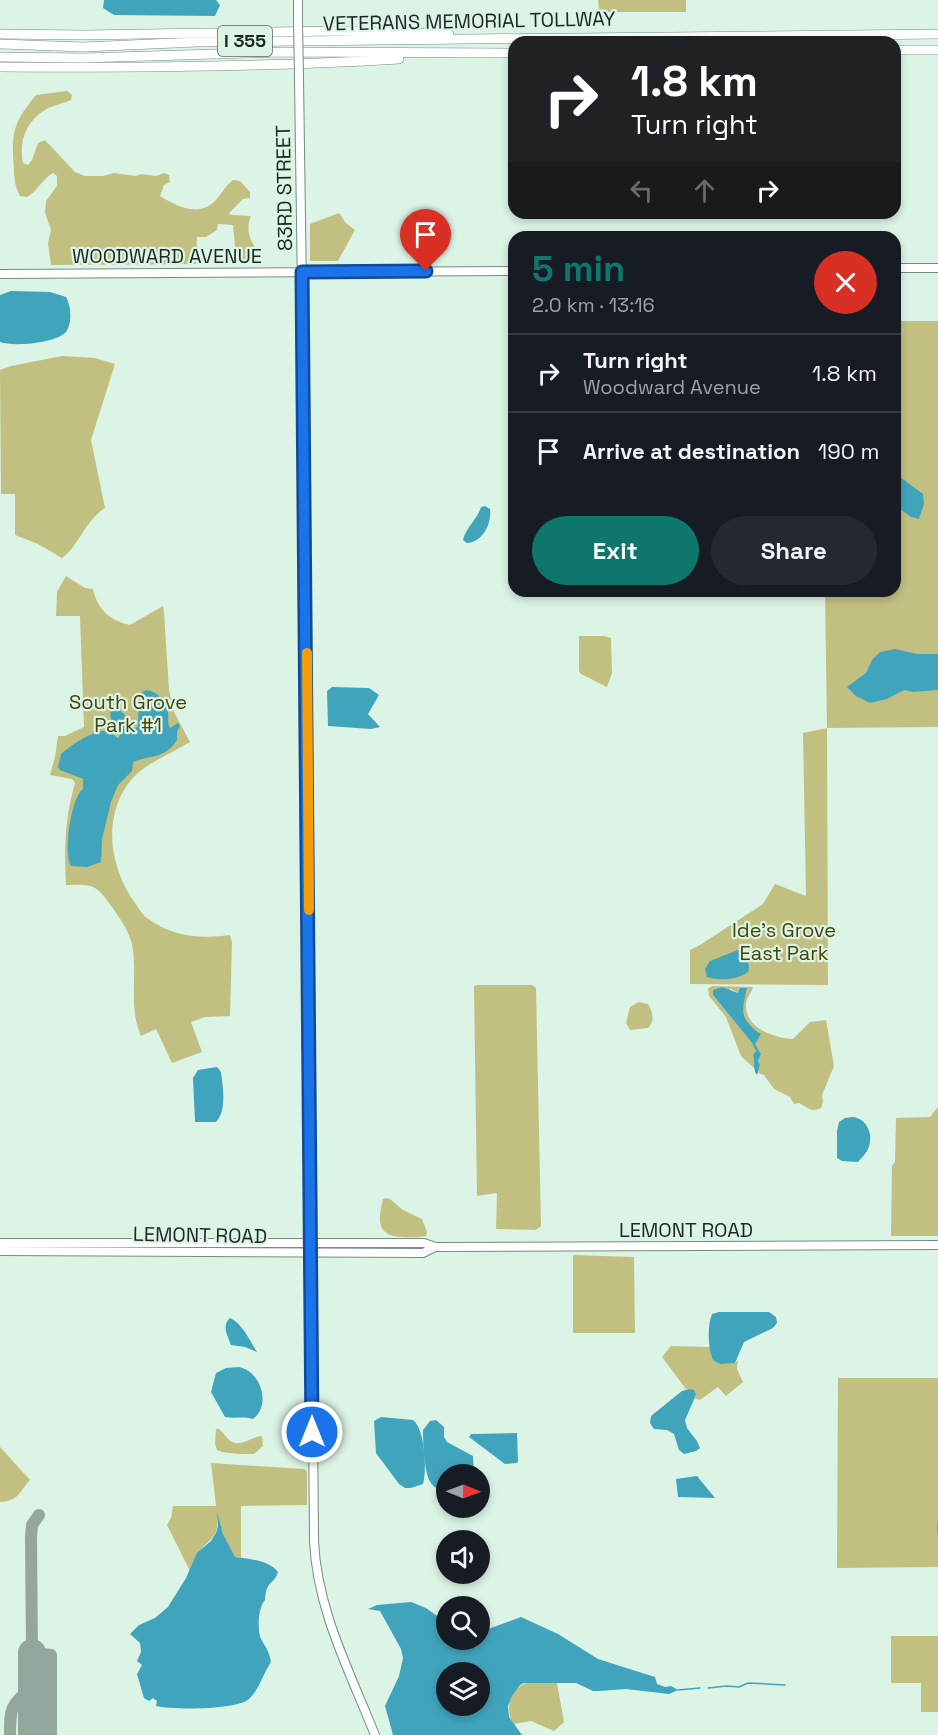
<!DOCTYPE html>
<meta charset="utf-8">
<style>
body{margin:0;font-family:"Space Grotesk",sans-serif;background:#242831;color:#f1f3f6;height:100vh;display:flex;flex-direction:column;font-size:22px;white-space:nowrap}
*{box-sizing:border-box;margin:0}
p{font-size:20px;color:#9ea1a6}
.icon{flex:none;width:33px;height:33px;fill:none;stroke:currentColor;stroke-width:2;stroke-linecap:round;stroke-linejoin:round}
.map{position:relative;flex:1;overflow:hidden}
.sheet{position:absolute;left:508px;top:231px;width:393px;height:366px;display:flex;flex-direction:column;background:#171b24;border-radius:18px;box-shadow:0 3px 9px #0003}
.sheet>*{flex:none}
.guide{position:absolute;left:508px;top:36px;width:393px;height:183px;border-radius:18px;box-shadow:0 3px 9px #0003;background:#202124;color:#fff;overflow:hidden}
.needle{width:39px;rotate:91deg}
.controls{position:absolute;left:436px;top:1464px;display:grid;gap:12px}
.controls a{display:grid;place-items:center;width:54px;height:54px;border-radius:50%;background:#171b24;box-shadow:0 3px 9px #0003;font-size:30px}
.pin{position:absolute;display:grid;place-items:center;width:51px;height:51px;color:#fff;margin:-62px -26px;border-radius:50% 50% 50% 0;rotate:-45deg;box-shadow:0 0 6px #0007}
.pin .icon{rotate:45deg}
.me{position:absolute;width:66px;margin:-33px;rotate:0deg;stroke-linejoin:round;filter:drop-shadow(0 0 4px #0008)}
.turn{display:flex;align-items:center;gap:21px;height:126px;padding:0 24px;font-size:27px}
.turn .icon{width:78px;height:78px;stroke-width:2.5}
.turn b{display:block;font-size:42px;line-height:51px}
.lanes{display:flex;align-items:center;height:57px;padding:0 24px;background:#0003;justify-content:center;gap:30px;direction:ltr}
.lanes .off{opacity:.35}
.round{display:grid;place-items:center;flex:none;width:63px;height:63px;border-radius:32px;background:#242831}
.overview{display:flex;align-items:center;justify-content:space-between;height:102px;padding:0 24px}
h1{font-size:36px;font-weight:600;line-height:45px;color:#0f766e}
.action{display:flex;gap:12px;margin-top:auto;padding:12px 24px}
.action a{flex:1;height:69px;border-radius:36px;background:#0f766e;color:#fff;font-size:24px;font-weight:600;line-height:69px;text-align:center}
.action a+a{background:#242831;color:#f1f3f6}
ul{padding:0;list-style:none}
li{display:flex;align-items:center;gap:18px;height:78px;padding:0 24px;border-top:2px solid #363941}
li div{flex:1}
li b{display:block;font-size:22px}
li em{font-style:normal}
.map>svg:first-child{display:block}
.green{fill:#c2c081}
.water{fill:#41a4bd;fill-rule:evenodd}
.lines{fill:none;stroke-linecap:round;stroke-linejoin:round}
.stream{stroke:#41a4bd;stroke-width:1.5}
.taxiway{stroke:#94a79c;stroke-width:12}
.runway{stroke:#94a79c;stroke-width:28}
.major-casing{stroke:#758c80;stroke-width:10}
.highway-casing{stroke:#758c80;stroke-width:10}
.major{stroke:#fff;stroke-width:8}
.highway{stroke:#fff;stroke-width:9}
.major-bridge-casing{stroke:#758c80;stroke-width:10;stroke-linecap:butt}
.major-bridge{stroke:#fff;stroke-width:8}
.route-casing{stroke:#114b97;stroke-width:15}
.route{stroke:#1a73e8;stroke-width:10}
.slow{stroke:#f59e0b;stroke-width:10}
.labels{text-anchor:middle;stroke-width:4.5;stroke-linejoin:round;paint-order:stroke}
.shield{fill:#dbf4e6;stroke:#56645d;stroke-width:1.5}
.shield-label{font-size:18px;font-weight:bold;fill:#1d2622}
.street-label{font-size:20px;fill:#1d2622;stroke:#dbf4e6}
.park-label{font-size:20px;fill:#464306;stroke:#dbf4e6}
</style>
<div class="map">
<svg width="938" height="1735" viewBox="0 0 938 1735">
<rect width="100%" height="100%" fill="#dbf4e6"/>
<!-- green -->
<g class="green">
<polygon points="598,0 686,0 686,12 599,12"/>
<path d="M67,91L72,95L71,100C63,104 52,105 45,110C25,122 19,142 23,163L28,165L32,160L38,143L45,140L75,172L85,176H103L114,173L136,176L141,174L156,176L164,173L169,175L170,182L164,185L160,196C176,206 197,217 214,202C221,195 225,186 233,180L240,181L250,192V198L243,199L229,213L231,215L251,216C246,228 249,239 256,248L244,266L235,247L233,225L218,224L217,230L206,237H197L196,264L51,265L48,243L51,230L45,213L46,201L57,186V176L53,173C42,179 38,191 27,197L20,196C15,186 14,179 14,169C11,133 13,123 36,95Z"/>
<polygon points="339,213 346,223 355,230 338,261 310,261 310,224"/>
<polygon points="896,321 938,321 938,727 827,728 828,985 690,984 690,950 700,945 763,904 775,884 806,896 803,733 827,728 825,591 896,591"/>
<path d="M62,356L95,358L115,364L91,440L105,508C84,522 78,547 62,558L38,544L15,535V494H1L0,370L11,366Z"/>
<path d="M66,576L85,588L93,589C98,610 109,620 130,625L163,606L164,612L169,690L174,712L190,742C166,757 139,764 124,790C103,826 112,871 135,903C139,908 142,915 147,918C172,937 200,939 230,935L232,942L230,1016L205,1017L191,1022L202,1052L172,1063L156,1029L141,1036C128,1007 138,974 132,944C129,931 119,917 112,907C96,884 93,884 66,885C64,848 65,818 75,783L72,779L50,775L55,757L58,736H65L84,727L80,616H56L57,592Z"/>
<polygon points="579,636 604,636 611,638 612,673 607,687 581,674 579,671"/>
<polygon points="477,985 532,985 536,988 541,1226 536,1230 496,1229 497,1193 477,1196 474,986"/>
<path d="M713,986L753,987C752,993 746,997 746,1005C745,1028 774,1038 793,1039L810,1022L826,1020L834,1066L822,1095L823,1101L821,1108C811,1113 807,1107 799,1103L794,1104L790,1097L774,1089L764,1075L758,1073L760,1065L758,1061L761,1054L755,1044L759,1032C742,1024 740,1006 747,990H741L738,993L731,989L713,995L752,1043L756,1051L754,1057L756,1060L755,1069L741,1056L726,1017L709,996L708,988Z"/>
<path d="M639,1002L648,1004C653,1012 655,1021 648,1028L630,1030L626,1023L630,1007Z"/>
<polygon points="938,1107 938,1236 891,1236 892,1166 895,1162 896,1118 930,1117"/>
<path d="M386,1198L390,1199L403,1210L422,1219L427,1232L426,1236C418,1238 410,1237 402,1237C376,1236 378,1220 383,1199Z"/>
<polygon points="573,1255 634,1257 635,1333 573,1333"/>
<polygon points="671,1346 710,1347 712,1357 735,1363 738,1360 737,1369 743,1382 726,1396 718,1387 700,1400 695,1399 696,1395 689,1389 686,1389 662,1357"/>
<polygon points="838,1378 938,1378 938,1567 837,1568"/>
<path d="M216,1429H219C223,1432 226,1437 229,1440C240,1449 252,1436 262,1436L263,1446L254,1454H239L222,1452L217,1450L215,1444Z"/>
<path d="M0,1447L30,1480C19,1492 19,1501 0,1502Z"/>
<path d="M211,1463L304,1469L307,1471V1505L241,1506V1558L235,1557L226,1541L217,1518C219,1538 209,1539 199,1552C195,1557 193,1565 190,1571L167,1525L171,1518L173,1506H216Z"/>
<polygon points="891,1636 938,1636 938,1712 921,1712 921,1683 891,1683"/>
<path d="M531,1682L557,1683L564,1722L554,1731L531,1721L513,1724C504,1708 511,1685 531,1682Z"/>
</g>
<!-- water -->
<g class="water">
<polygon points="104,0 216,0 220,5 215,16 114,15 103,8"/>
<path d="M11,291L50,292L66,297C71,306 73,324 65,333C54,343 14,347 0,342V295Z"/>
<polygon points="896,474 923,494 924,504 919,519 911,517 896,506"/>
<path d="M485,506L490,509C492,523 483,542 467,543L463,540C466,527 477,520 481,507Z"/>
<polygon points="895,649 917,654 938,654 938,690 913,692 904,690 887,699 870,703 856,696 847,687 866,673 872,660 880,652"/>
<polygon points="332,687 369,688 379,695 368,714 380,727 371,729 328,726 327,691"/>
<path d="M146,690C158,691 166,702 168,713C169,719 167,722 170,728L178,723L180,726L177,732V740C165,759 151,755 133,762L132,771L118,785L111,802L102,839L101,862L87,867L71,866C63,854 71,797 83,789V779L60,770L58,767L61,754C70,746 95,728 108,731C112,732 115,737 119,738L120,734C114,727 106,716 113,707L118,708L127,717L131,726L136,728L138,726L139,694Z"/>
<path d="M738,950L744,952C748,956 750,967 748,972C737,980 720,981 707,977L705,969L710,961Z"/>
<path d="M722,987L738,993L740,988H747C742,1011 739,1019 761,1034L755,1044L761,1054L758,1061L760,1065L757,1075C753,1071 755,1062 753,1055L756,1051L752,1043L713,995V990Z"/>
<path d="M217,1067L221,1072C223,1087 227,1111 216,1122H195L193,1078L198,1070Z"/>
<path d="M853,1117C868,1119 874,1136 868,1149C866,1154 861,1158 858,1162L842,1161L837,1158V1131L839,1122L845,1118Z"/>
<path d="M719,1312H769L776,1317L777,1323L773,1328L744,1342L735,1363L720,1364L713,1360C708,1349 707,1326 712,1314Z"/>
<path d="M230,1318C242,1323 250,1341 257,1352L245,1347L231,1345C228,1336 221,1326 230,1318Z"/>
<path d="M239,1367C262,1372 271,1406 253,1419C243,1416 235,1419 225,1417L211,1392L216,1373L226,1368Z"/>
<polygon points="689,1389 694,1390 696,1395 685,1420 687,1428 697,1441 700,1448 696,1451 684,1454 679,1450 674,1434 667,1430 654,1429 650,1423 651,1416 682,1391"/>
<path d="M381,1417L413,1420C425,1429 427,1470 423,1484L411,1488H405L399,1484L376,1453L374,1421Z"/>
<path d="M436,1420L444,1427V1437L447,1442L473,1456L474,1474H447V1494C442,1491 434,1488 431,1483C424,1474 423,1442 423,1430L430,1421Z"/>
<polygon points="517,1433 518,1461 517,1463 505,1464 469,1437 471,1434"/>
<polygon points="697,1476 715,1498 678,1497 676,1479"/>
<path d="M217,1512L223,1534L235,1557C249,1559 269,1560 278,1572C274,1585 266,1580 265,1600C258,1607 257,1630 261,1639C266,1648 269,1651 271,1662C264,1672 259,1690 249,1699C237,1710 172,1710 156,1706L157,1701L153,1698L149,1701L144,1698L137,1674L142,1665L137,1661L141,1652L140,1643L130,1634L139,1625L155,1618L168,1607L186,1578L197,1553L211,1541L216,1533L218,1526Z"/>
<path d="M411,1602L426,1608L447,1623V1640H480V1632L521,1617L558,1634L598,1659L655,1677L657,1684L665,1687L671,1686L678,1690L669,1694L626,1689L599,1691H593L576,1683H524L520,1685L512,1696L508,1706L509,1717L522,1735H393L385,1706L399,1676L403,1658L401,1649L380,1611L368,1609L377,1605ZM447,1672H480V1706H447Z"/>
</g>
<g class="lines">
<!-- stream -->
<g class="stream">
<polyline points="938,1523 938,1533"/>
<polyline points="708,1688 727,1686 739,1687 748,1683 785,1685"/>
<polyline points="678,1690 700,1688"/>
</g>
<!-- taxiway -->
<g class="taxiway">
<polyline points="39,1515 32,1525 31,1537 32,1653 51,1655 51,1735"/>
<path d="M10,1735C10,1706 11,1706 32,1687"/>
</g>
<!-- runway -->
<polyline class="runway" points="32,1653 32,1735"/>
<!-- major casing -->
<g class="major-casing">
<g id="major">
<polyline points="298,0 298,21"/>
<path d="M299,79L306,572L314,1541C317,1610 350,1672 375,1735"/>
<polyline points="896,268 938,268"/>
<polyline points="0,274 514,271"/>
<polyline points="0,1243 424,1243 435,1247 938,1245"/>
<polyline points="0,1251 423,1253 435,1247"/>
</g>
</g>
<!-- highway casing -->
<g class="highway-casing">
<g id="highway">
<polyline points="0,34 83,35 336,31 449,34"/>
<polyline points="0,44 83,47 197,42 938,34"/>
<polyline points="896,50 938,50"/>
<polyline points="0,57 83,58 282,52 514,53"/>
<path d="M0,67C133,68 267,67 399,59"/>
</g>
</g>
<!-- major -->
<use href="#major" class="major"/>
<!-- highway -->
<use href="#highway" class="highway"/>
<!-- major-bridge casing -->
<g class="major-bridge-casing">
<polyline id="major-bridge" points="298,21 299,79"/>
</g>
<!-- major-bridge -->
<use href="#major-bridge" class="major-bridge"/>
</g>
<g class="lines">
<!-- route casing -->
<g class="route-casing">
<polyline id="route" points="312,1432 302,272 426,271"/>
</g>
<!-- route -->
<use href="#route" class="route"/>
<!-- slow -->
<polyline class="slow" points="307,653 309,910"/>
</g>
<g class="labels">
<!-- shield labels -->
<rect class="shield" x="218" y="26" width="54" height="30" rx="4.5"/>
<g class="shield-label">
<text x="245" y="47">I 355</text>
</g>
<!-- street labels -->
<g class="street-label">
<text transform="translate(469 21) rotate(-1)" y="7">VETERANS MEMORIAL TOLLWAY</text>
<text transform="translate(284 188) rotate(-91)" y="7">83RD STREET</text>
<text x="167" y="263">WOODWARD AVENUE</text>
<text x="686" y="1237">LEMONT ROAD</text>
<text transform="translate(200 1235) rotate(1)" y="7">LEMONT ROAD</text>
</g>
<!-- park labels -->
<g class="park-label">
<text x="128" y="709">South Grove<tspan x="128" dy="23">Park #1</tspan></text>
<text x="784" y="937">Ide's Grove<tspan x="784" dy="23">East Park</tspan></text>
</g>
</g>
</svg>
<div class="controls">
<a><svg class="needle" viewBox="-14 -14 28 28"><path d="M0-13l5 13h-10z" fill="#e53935"/><path d="M0 13l5-13h-10z" fill="#9ea1a6"/></svg></a>
<a><svg class="icon" aria-label="sound" viewBox="0 0 24 24"><path d="M4 9h4l5-4v14l-5-4H4zM17 9q2 3 0 6"/></svg></a>
<a><svg class="icon" aria-label="search" viewBox="0 0 24 24"><circle cx="10" cy="10" r="6"/><path d="M15 15l6 6"/></svg></a>
<a><svg class="icon" aria-label="layers" viewBox="0 0 24 24"><path d="M12 4l9 5-9 5-9-5zM3 14l9 5 9-5"/></svg></a>
</div>
<div class="pin" style="left:426px;top:271px;background:#d93025"><svg class="icon" aria-label="arrive" viewBox="0 0 24 24"><path d="M6 21V4h12l-3 4 3 4H6"/></svg></div>
<svg class="me" style="left:312px;top:1432px" viewBox="-20 -20 40 40"><circle r="17" fill="#1a73e8" stroke="#fff" stroke-width="3"/><path d="M0-11L8 9 0 5-8 9z" fill="#fff"/></svg>
<div class="guide">
<div class="turn"><svg class="icon" aria-label="right" viewBox="0 0 24 24"><path d="M7 20v-9h11M14 6l5 5-5 5"/></svg><div><b>1.8 km</b>Turn right</div></div>
<div class="lanes"><svg class="icon off" aria-label="left" viewBox="0 0 24 24"><path d="M17 20v-9H6M10 6l-5 5 5 5"/></svg><svg class="icon off" aria-label="ahead" viewBox="0 0 24 24"><path d="M12 20V5M6 11l6-6 6 6"/></svg><svg class="icon" aria-label="right" viewBox="0 0 24 24"><path d="M7 20v-9h11M14 6l5 5-5 5"/></svg></div>
</div>
<section class="sheet">
<div class="overview"><div><h1>5 min</h1><p>2.0 km · 13:16</p></div><a class="round" style="background:#d93025;color:#fff"><svg class="icon" aria-label="close" viewBox="0 0 24 24"><path d="M6 6l12 12M18 6L6 18"/></svg></a></div>
<ul>
<li><svg class="icon" aria-label="right" viewBox="0 0 24 24"><path d="M7 20v-9h11M14 6l5 5-5 5"/></svg><div><b>Turn right</b><p>Woodward Avenue</p></div><em>1.8 km</em></li>
<li><svg class="icon" aria-label="arrive" viewBox="0 0 24 24"><path d="M6 21V4h12l-3 4 3 4H6"/></svg><div><b>Arrive at destination</b></div><em>190 m</em></li>
</ul>
<div class="action"><a>Exit</a><a>Share</a></div>
</section>
</div>
